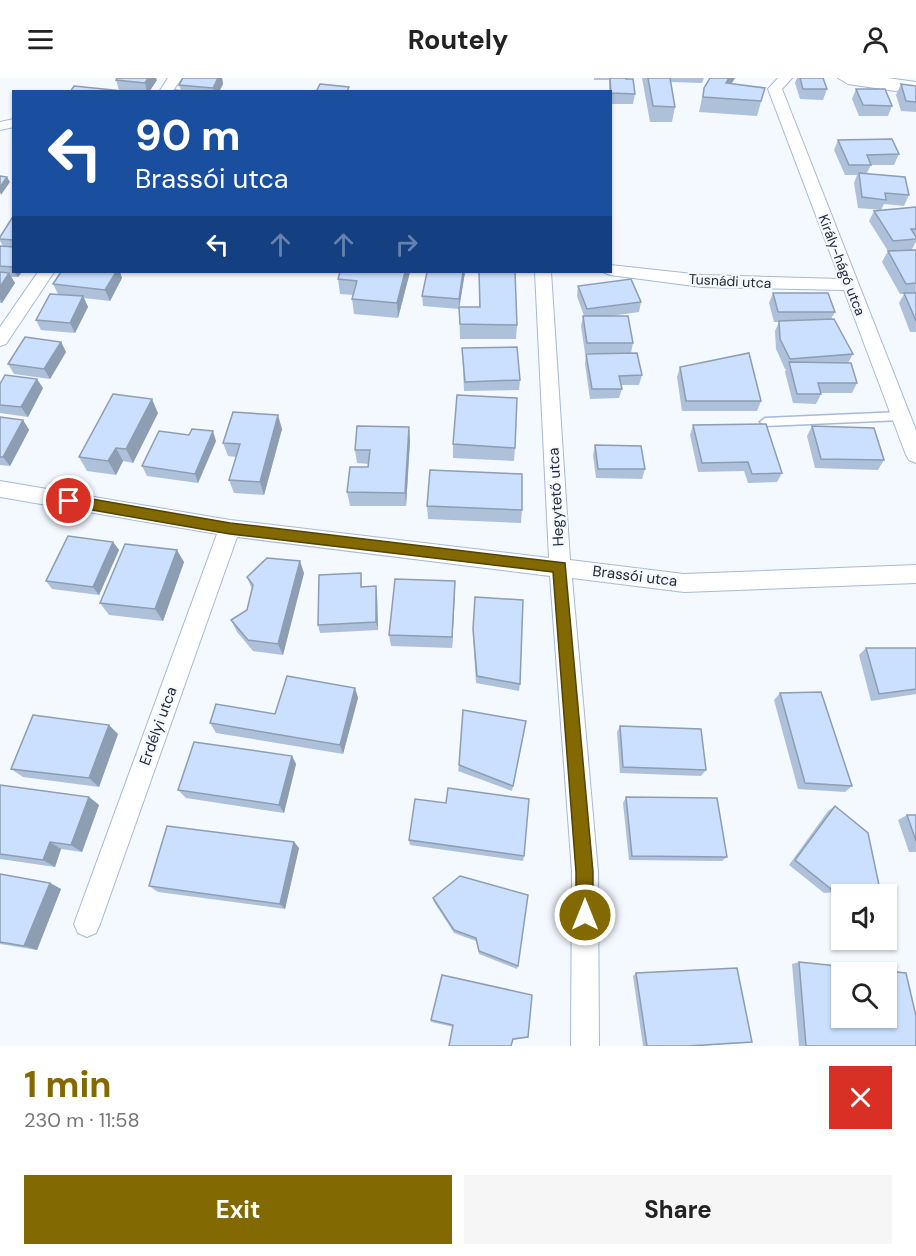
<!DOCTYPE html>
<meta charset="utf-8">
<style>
body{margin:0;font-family:"DM Sans",sans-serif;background:#f6f6f6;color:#222;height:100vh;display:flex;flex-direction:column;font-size:22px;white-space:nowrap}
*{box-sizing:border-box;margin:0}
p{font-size:20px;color:#767676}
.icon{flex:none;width:33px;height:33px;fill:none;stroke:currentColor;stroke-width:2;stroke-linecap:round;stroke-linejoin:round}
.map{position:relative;height:968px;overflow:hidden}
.drawer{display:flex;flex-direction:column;background:#fff;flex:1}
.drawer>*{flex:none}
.banner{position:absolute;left:12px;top:12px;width:600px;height:183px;border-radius:0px;box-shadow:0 2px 4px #0004;background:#1a4fa0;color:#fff;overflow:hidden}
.controls{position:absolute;left:831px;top:806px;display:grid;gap:12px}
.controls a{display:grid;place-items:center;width:66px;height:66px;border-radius:0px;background:#fff;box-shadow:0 2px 4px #0004;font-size:30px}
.pin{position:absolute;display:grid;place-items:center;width:51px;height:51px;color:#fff;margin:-26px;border:3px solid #fff;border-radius:50%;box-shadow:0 2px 6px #0007}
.me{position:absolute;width:66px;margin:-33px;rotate:0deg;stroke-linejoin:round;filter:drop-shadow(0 0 4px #0008)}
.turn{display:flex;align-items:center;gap:21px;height:126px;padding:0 24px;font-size:27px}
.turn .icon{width:78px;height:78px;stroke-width:2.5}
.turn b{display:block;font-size:42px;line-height:51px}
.lanes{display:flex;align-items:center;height:57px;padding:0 24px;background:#0003;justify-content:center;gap:30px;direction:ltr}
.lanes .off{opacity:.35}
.round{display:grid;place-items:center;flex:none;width:63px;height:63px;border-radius:0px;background:#f6f6f6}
.overview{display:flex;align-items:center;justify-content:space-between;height:102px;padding:0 24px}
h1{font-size:36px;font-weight:700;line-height:45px;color:#826902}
.action{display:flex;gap:12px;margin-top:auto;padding:12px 24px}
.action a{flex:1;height:69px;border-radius:0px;background:#826902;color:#fff;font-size:24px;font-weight:700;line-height:69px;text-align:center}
.action a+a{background:#f6f6f6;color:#222}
header{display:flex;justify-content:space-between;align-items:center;height:78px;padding:0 24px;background:#fff;font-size:27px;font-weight:700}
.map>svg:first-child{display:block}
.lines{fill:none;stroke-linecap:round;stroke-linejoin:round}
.lane-casing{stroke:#a5bad8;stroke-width:3}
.street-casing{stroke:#a5bad8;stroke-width:2}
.secondary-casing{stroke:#a5bad8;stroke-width:2}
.lane{fill:#fff;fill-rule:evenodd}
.street{fill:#fff;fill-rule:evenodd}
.secondary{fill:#fff;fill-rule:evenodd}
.wall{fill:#aec1da}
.shaded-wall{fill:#8d9db2}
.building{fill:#cae0fe;stroke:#8d9db2;stroke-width:1.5;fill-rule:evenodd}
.route{fill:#826902;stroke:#544401;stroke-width:1.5}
.labels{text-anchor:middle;stroke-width:4.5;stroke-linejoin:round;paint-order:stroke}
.far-street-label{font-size:14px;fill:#222a35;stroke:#f4f8ff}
.street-label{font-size:15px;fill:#222a35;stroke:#f4f8ff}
</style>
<header><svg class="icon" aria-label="menu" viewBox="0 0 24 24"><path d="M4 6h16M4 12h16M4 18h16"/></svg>Routely<svg class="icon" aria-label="person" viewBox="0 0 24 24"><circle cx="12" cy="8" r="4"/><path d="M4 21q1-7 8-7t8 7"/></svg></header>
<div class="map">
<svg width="916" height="968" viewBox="0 0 916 968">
<rect width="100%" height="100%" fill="#f4f8ff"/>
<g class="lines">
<!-- lane casing -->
<g class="lane-casing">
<polygon id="lane" points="901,334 906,338 901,342 765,348 760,344 765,340"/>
</g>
<!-- street casing -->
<g class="street-casing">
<g id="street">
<polygon points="168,0 182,0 172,14 159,14"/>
<polygon points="778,0 792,0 782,11 916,352 916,385 909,382 906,377 844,212 702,209 610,197 603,194 610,194 610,187 702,197 840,201 768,11"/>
<polygon points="14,41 14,49 0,52 0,44"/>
<polygon points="38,194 54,194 6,266 0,268 0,249"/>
<polygon points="535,194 551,194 570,482 684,496 916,487 916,505 684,514 572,500 598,794 599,968 571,968 572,794 550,498 237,459 100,846 96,855 87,859 78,855 74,846 217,456 0,419 0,403 230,442 549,480"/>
</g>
</g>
<!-- secondary casing -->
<g class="secondary-casing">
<polygon id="secondary" points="838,0 887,0 916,4 916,16 848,6"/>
</g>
<!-- lane -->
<use href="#lane" class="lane"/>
<!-- street -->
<use href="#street" class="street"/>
<!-- secondary -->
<use href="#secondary" class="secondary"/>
</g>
<!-- wall -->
<g class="wall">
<polygon points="183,0 222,0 223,6 219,14 174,14 181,12 179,7"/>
<polygon points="594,0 626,0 635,16 633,26 610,26 610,14 609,14 609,2 594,2"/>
<polygon points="642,0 704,0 702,5 670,4 675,29 672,44 650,44"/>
<polygon points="710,0 735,0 731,6 765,10 757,38 699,34 704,10"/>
<polygon points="797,0 823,0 827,11 823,22 800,21 795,5"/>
<polygon points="116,2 157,2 149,14 70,14 119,12"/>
<polygon points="901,6 916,8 916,34 901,33 896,17"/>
<polygon points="856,11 892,28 888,38 859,38 852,21"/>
<polygon points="838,62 899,76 894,87 871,87 867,95 909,117 904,128 884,126 881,132 858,130 854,105 857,97 845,97 834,72"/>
<polygon points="916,129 916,164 912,171 916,172 916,254 910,254 899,225 904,216 900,216 882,184 888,173 869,143 874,133"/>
<polygon points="14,141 14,194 22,194 18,199 11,199 15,205 2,225 0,225 0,168 3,168 0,163 0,159"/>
<polygon points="61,194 120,194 122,200 110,223 84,220 88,229 75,255 41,252 36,242 58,216 53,206"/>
<polygon points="410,194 398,240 354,236 352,221 353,217 340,216 338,201"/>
<polygon points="427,194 465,194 459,231 423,228 422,218"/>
<polygon points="479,194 517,247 516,261 460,261 459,229 479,229"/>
<polygon points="578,208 641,224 639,234 611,238 633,265 631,275 585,275 581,248 583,238 584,238 577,218"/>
<polygon points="773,215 835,234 831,241 853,276 848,285 857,305 852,315 821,315 821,316 816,326 793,325 785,294 786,291 785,291 776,271 775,253 779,244 774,244 769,225"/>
<polygon points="61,264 66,274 50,301 14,296 8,286"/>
<polygon points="462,270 520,302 519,312 464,313"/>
<polygon points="586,276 642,297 639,307 621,307 622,311 619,320 590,321 585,286"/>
<polygon points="680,289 761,323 757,333 682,333 677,299"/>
<polygon points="0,306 43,310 28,339 0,335"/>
<polygon points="158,335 133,385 123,383 116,397 87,393 79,379"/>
<polygon points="0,339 23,342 29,352 10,388 0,387"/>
<polygon points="693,347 782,395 777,404 748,405 744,393 698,394 690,357"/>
<polygon points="812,348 884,382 878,392 815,390 807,358"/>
<polygon points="409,349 410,363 406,428 350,428 347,414 368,389 369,386 357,385 355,372"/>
<polygon points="282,351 264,417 234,415 229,402 236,379 228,378 223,365"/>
<polygon points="189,357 216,363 198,405 147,398 142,388"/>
<polygon points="453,366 515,370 514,383 453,380"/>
<polygon points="595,367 645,391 642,401 596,400 593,377"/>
<polygon points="427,428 522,432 521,445 428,441"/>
<polygon points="113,464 119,472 99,517 52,511 46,503"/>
<polygon points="184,484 163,543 109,537 100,525"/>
<polygon points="304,495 283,577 253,573 237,554 231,542 247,532 252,511 247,499"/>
<polygon points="361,495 362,508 377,516 378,552 320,555 318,547"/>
<polygon points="455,503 452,570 391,568 389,557"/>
<polygon points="475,519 520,606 519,613 476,605 473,559"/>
<polygon points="866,570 916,570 916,616 871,623 859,577"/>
<polygon points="355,610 358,620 343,676 216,655 210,645 275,636"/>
<polygon points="780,615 852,708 845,714 798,711 774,622"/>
<polygon points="526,643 512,713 458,693 459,687"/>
<polygon points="620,648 706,692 701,698 620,695 617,654"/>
<polygon points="118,656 99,709 23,699 11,691"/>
<polygon points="292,678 296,686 284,735 186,720 178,712"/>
<polygon points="0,707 89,719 99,727 82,774 61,771 55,789 0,781"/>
<polygon points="626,719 727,779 722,783 629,782 623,725"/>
<polygon points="446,725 524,778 523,783 410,767 409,762"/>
<polygon points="835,728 879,807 871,811 824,815 789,787 828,733"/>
<polygon points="907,737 916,737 916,774 909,774 898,742"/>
<polygon points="294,764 299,770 285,831 158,814 149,808"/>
<polygon points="0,796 50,805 61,811 37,872 0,866"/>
<polygon points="433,820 518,888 517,891 479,876 476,863 454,855 434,824"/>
<polygon points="799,884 916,968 799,968 792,886"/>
<polygon points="636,895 752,964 698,968 643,968 633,898"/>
<polygon points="431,942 528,959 513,962 431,944"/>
</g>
<!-- shaded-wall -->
<g class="shaded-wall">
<polygon points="148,0 156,0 157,2 149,14 147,14 145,5"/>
<polygon points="218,0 222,0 223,6 219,14 214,14 213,10"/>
<polygon points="729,0 735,0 722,21 726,5"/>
<polygon points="7,99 10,104 1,117 0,114 0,109"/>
<polygon points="15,194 22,194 18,199"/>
<polygon points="116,194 120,194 122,200 110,223 105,212"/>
<polygon points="405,194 410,194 398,240 397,225"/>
<polygon points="463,194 465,194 459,231 459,221"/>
<polygon points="9,195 15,205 2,225 0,221 0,209"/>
<polygon points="83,218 88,229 75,255 70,245"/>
<polygon points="61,264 66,274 50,301 44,291"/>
<polygon points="37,301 43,310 28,339 21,329"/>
<polygon points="152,321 158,335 133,385 126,371"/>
<polygon points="278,337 282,351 264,417 260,404"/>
<polygon points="23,342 29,352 10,388 3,379"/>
<polygon points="409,349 410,363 406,428 405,415"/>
<polygon points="213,353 216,363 198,405 195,396"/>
<polygon points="116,370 123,383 116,397 108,383"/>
<polygon points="113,464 119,472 99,517 93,509"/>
<polygon points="177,472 184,484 163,543 155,531"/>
<polygon points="300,483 304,495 283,577 278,566"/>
<polygon points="455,503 455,515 452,570 452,559"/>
<polygon points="376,508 377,516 378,552 376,544"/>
<polygon points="355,610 358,620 343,676 340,667"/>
<polygon points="109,647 118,656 99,709 89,700"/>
<polygon points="292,678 296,686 284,735 279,727"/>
<polygon points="89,719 99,727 82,774 71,767"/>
<polygon points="50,764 61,771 55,789 43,782"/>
<polygon points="294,764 299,770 285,831 280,826"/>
<polygon points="50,805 61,811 37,872 24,868"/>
</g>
<!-- building -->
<g class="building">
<polygon points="117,0 148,0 145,5 116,2"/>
<polygon points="183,0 218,0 213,10 179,7"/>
<polygon points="610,0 626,0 626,1 633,1 635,16 611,15"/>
<polygon points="648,0 670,0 675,29 653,28"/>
<polygon points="710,0 729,0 726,5 765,10 761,23 703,19 704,10"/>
<polygon points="800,0 823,0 827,11 803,11"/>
<polygon points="320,6 349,9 347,14 316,14"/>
<polygon points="901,6 916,8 916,24 906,23"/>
<polygon points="74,8 133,14 70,14"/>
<polygon points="856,11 885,11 892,28 863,27"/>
<polygon points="175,12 196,14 174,14"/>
<polygon points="892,61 899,76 867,77 871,87 849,87 838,62"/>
<polygon points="859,95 905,99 909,117 885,115 886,122 862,119"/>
<polygon points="0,98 7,99 0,109"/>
<polygon points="916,129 916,151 911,151 916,159 916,161 893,163 874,133"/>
<polygon points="12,140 14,141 14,162 0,161 0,159"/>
<polygon points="0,168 14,169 14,188 13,189 0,188"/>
<polygon points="916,172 916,205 906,206 888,173"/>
<polygon points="0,194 9,195 0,209"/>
<polygon points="61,194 116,194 105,212 53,206"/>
<polygon points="340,194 405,194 397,225 352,221 357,203 338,201"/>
<polygon points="427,194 463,194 459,221 422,218"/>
<polygon points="479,194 515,194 517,247 460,246 459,229 480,229"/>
<polygon points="631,201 641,224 587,231 578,208"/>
<polygon points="773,215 828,215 835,234 778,234"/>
<polygon points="904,215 916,215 916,243"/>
<polygon points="50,216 83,218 70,245 36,242"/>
<polygon points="583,238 628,238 633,265 587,265"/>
<polygon points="834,241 853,276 790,281 780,261 779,243"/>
<polygon points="25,259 61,264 44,291 8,286"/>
<polygon points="517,269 520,302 465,304 462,270"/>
<polygon points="637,275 642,297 619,298 622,311 592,311 586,276"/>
<polygon points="749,275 761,323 686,323 680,289"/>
<polygon points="789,284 851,285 857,305 818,305 821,316 797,316"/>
<polygon points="5,297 37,301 21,329 0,327 0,306"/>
<polygon points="113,316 152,321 126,371 116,370 108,383 79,379"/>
<polygon points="457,317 517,320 515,370 453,366"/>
<polygon points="233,334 278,337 260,404 229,402 240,366 223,365"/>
<polygon points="0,339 23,342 3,379 0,379"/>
<polygon points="766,346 782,395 752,396 748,384 702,385 693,347"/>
<polygon points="357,348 409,349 405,415 347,414 350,389 368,389 370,372 355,372"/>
<polygon points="812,348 874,350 884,382 821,381"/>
<polygon points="192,351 213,353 195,396 142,388 159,353 189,357"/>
<polygon points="595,367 641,368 645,391 598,391"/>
<polygon points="430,392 522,396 522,432 427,428"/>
<polygon points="68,458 113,464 93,509 46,503"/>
<polygon points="125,466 177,472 155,531 100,525"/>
<polygon points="267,480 300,483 278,566 248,562 231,542 247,532 253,507 247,499"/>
<polygon points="361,495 361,509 376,508 376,544 318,547 319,497"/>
<polygon points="395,501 455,503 452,559 389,557"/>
<polygon points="475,519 523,522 520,606 477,598 473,551"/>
<polygon points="866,570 916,570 916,611 879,616"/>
<polygon points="287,598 355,610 340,667 210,645 216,626 275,636"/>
<polygon points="821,614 852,708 805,705 780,615"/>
<polygon points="463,632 526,643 513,708 459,687"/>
<polygon points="33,637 109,647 89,700 11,691"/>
<polygon points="620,648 701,651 706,692 623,689"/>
<polygon points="194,664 292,678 279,727 178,712"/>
<polygon points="0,707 89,719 71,767 50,764 43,782 0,776"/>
<polygon points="448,710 529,721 524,778 409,762 415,721 446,725"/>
<polygon points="626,719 717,720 727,779 632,778"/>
<polygon points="835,728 868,755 879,807 831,811 795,782"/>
<polygon points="907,737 916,737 916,763"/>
<polygon points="167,748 294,764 280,826 149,808"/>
<polygon points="0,796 50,805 24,868 0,864"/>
<polygon points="460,798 528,817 518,888 479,873 476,860 454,852 433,820"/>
<path d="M799,884L906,895L916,938V968H806ZM842,894H886V939H842Z"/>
<polygon points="737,890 752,964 688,968 647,968 636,895"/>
<polygon points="442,897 532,917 528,959 513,961 511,968 449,968 453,947 431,942"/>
</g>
<!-- route -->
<polygon class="route" points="69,417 230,445 565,485 593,794 593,837 591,843 585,846 579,843 576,837 576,794 553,494 230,456 69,428 62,423"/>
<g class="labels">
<!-- far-street labels -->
<g class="far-street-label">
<text transform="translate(842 187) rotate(69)" y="5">Király-hágó utca</text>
<text transform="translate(730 203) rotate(3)" y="5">Tusnádi utca</text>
</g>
<!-- street labels -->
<g class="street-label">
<text transform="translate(556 419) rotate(-93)" y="5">Hegytető utca</text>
<text transform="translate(635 498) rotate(7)" y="5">Brassói utca</text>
<text transform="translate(158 648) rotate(-70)" y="5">Erdélyi utca</text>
</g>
</g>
</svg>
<div class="controls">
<a><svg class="icon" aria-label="sound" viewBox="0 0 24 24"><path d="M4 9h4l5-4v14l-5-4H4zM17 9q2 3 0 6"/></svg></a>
<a><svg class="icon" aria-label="search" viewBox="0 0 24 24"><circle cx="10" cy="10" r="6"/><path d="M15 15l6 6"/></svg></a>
</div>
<div class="pin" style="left:69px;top:423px;background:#d93025"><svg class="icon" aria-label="arrive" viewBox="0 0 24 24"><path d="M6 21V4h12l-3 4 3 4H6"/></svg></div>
<svg class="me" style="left:585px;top:837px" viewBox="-20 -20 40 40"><circle r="17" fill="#826902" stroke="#fff" stroke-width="3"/><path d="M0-11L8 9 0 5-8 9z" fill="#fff"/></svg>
<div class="banner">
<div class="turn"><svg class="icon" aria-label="left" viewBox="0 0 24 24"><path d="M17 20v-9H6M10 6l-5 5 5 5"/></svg><div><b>90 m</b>Brassói utca</div></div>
<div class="lanes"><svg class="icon" aria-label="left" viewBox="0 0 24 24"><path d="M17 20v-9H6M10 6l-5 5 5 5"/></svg><svg class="icon off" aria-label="ahead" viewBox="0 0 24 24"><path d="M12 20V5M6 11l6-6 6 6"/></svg><svg class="icon off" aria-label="ahead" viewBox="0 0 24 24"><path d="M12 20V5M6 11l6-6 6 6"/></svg><svg class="icon off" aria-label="right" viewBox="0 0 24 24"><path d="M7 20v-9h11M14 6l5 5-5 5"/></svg></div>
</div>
</div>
<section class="drawer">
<div class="overview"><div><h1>1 min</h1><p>230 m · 11:58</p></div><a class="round" style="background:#d93025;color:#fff"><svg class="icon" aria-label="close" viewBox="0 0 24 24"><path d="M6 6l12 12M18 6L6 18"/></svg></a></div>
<div class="action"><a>Exit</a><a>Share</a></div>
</section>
